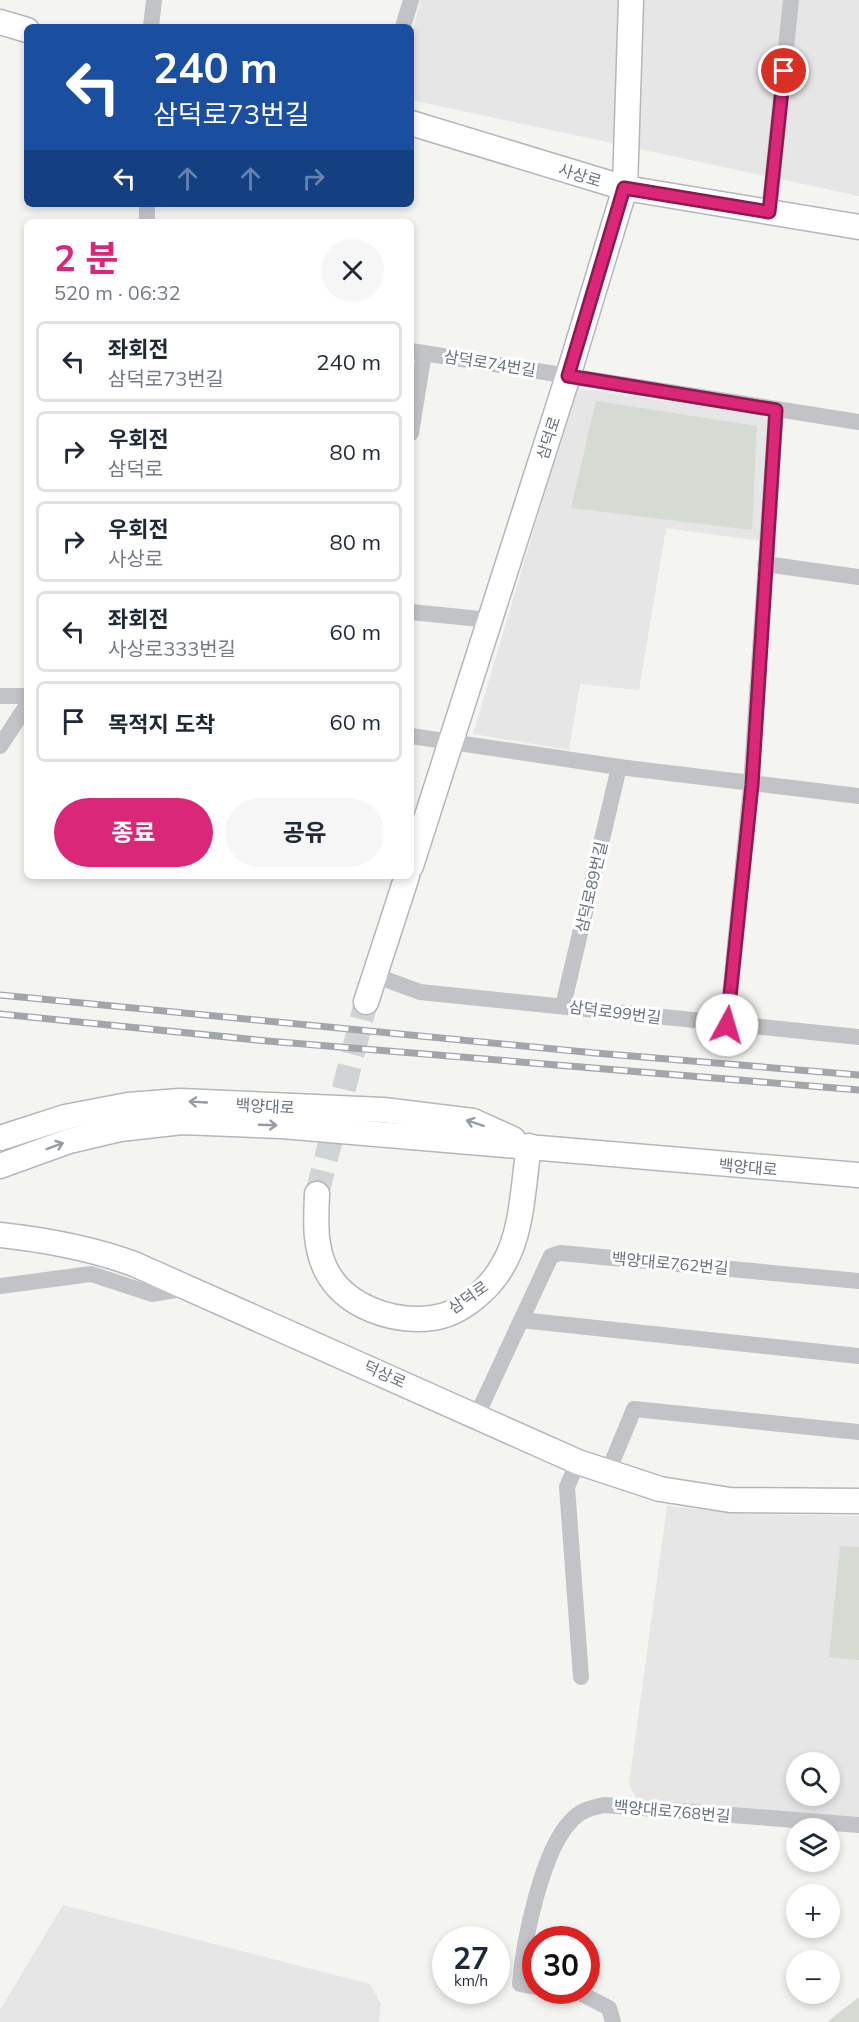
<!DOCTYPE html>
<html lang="ko">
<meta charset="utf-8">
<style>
body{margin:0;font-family:Mulish,"Noto Sans KR",sans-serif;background:#f6f6f7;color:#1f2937;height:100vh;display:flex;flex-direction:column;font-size:22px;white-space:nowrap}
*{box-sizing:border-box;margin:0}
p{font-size:20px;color:#747a83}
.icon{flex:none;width:33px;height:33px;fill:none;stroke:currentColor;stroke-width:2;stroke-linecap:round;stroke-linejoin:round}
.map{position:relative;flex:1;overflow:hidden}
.side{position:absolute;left:24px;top:219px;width:390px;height:660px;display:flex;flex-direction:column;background:#fff;border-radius:9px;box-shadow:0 3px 9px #0003}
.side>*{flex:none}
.banner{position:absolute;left:24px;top:24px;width:390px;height:183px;border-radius:9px;box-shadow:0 3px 9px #0003;background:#1a4fa0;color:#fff;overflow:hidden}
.fabs{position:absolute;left:786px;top:1752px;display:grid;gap:12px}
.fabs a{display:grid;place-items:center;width:54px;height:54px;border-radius:50%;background:#fff;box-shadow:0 3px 9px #0003;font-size:30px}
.speed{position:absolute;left:432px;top:1926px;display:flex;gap:12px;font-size:30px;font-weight:700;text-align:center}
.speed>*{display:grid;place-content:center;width:78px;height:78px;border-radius:50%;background:#fff;box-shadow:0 3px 9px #0003;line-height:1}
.speed small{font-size:15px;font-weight:400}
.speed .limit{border:9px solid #d22;background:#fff;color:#111}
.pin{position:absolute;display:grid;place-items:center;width:51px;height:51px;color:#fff;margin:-26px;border:3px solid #fff;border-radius:50%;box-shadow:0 2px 6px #0007}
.me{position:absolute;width:66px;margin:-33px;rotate:6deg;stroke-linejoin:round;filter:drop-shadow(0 0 4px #0008)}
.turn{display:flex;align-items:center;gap:21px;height:126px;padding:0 30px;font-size:27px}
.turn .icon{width:78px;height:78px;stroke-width:2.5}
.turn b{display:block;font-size:42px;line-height:51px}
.lanes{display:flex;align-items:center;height:57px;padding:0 30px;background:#0003;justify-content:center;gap:30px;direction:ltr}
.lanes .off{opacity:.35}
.round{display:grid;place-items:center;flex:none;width:63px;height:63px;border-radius:32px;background:#f6f6f7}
.summary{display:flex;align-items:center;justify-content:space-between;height:102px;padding:0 30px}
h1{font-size:36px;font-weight:700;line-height:45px;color:#db2777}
.action{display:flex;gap:12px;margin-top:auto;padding:12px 30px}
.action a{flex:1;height:69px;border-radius:36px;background:#db2777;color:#fff;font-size:24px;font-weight:700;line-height:69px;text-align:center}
.action a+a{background:#f6f6f7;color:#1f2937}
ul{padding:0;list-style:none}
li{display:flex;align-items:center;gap:18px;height:81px;margin:0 12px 9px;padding:0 18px;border:3px solid #e0e1e3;border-radius:9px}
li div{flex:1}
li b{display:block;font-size:22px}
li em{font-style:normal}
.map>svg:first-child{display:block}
.built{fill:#e5e6e5;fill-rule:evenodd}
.green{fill:#d5dbd3}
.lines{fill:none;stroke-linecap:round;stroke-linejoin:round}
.secondary-tunnel{stroke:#d1d4d4;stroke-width:24;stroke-dasharray:24 12;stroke-linecap:butt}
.secondary-casing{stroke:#b3b6bb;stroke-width:27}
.street{stroke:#c1c3c6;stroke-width:16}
.secondary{stroke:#fff;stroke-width:24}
.rail-casing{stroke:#a2a6ab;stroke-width:7}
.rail{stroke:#fff;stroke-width:4.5;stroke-dasharray:14;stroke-linecap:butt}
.oneway{stroke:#959ca5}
.route-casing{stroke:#8e194d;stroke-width:15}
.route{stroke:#db2777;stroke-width:10}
.labels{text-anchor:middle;stroke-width:6;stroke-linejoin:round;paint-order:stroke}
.street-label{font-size:16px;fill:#67717f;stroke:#fff}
</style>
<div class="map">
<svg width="859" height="2022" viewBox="0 0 859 2022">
<rect width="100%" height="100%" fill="#f4f5f1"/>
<!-- built -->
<g class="built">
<polygon points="420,0 859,0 859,196 411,100 411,37"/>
<polygon points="576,388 768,416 761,541 666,528 639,690 580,684 569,750 473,734"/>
<path d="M667,1506L750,1514L859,1516V1817L639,1804L629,1784ZM796,1762H830V1796H796Z"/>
<polygon points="63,1905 370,1984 381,2004 379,2022 0,2022 0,2010"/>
</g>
<!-- green -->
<g class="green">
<polygon points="596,401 757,426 752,530 571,508"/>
<polygon points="840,1546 859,1547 859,1660 829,1657"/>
<polygon points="859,1997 859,2022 827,2022"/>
</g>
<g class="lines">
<!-- secondary-tunnel -->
<polyline class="secondary-tunnel" points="317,1194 366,1002"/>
<!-- secondary casing -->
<g class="secondary-casing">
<g id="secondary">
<polyline points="0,22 27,30"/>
<polyline points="411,123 625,188 859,227"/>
<polyline points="411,866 568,376 625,188 631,0"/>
<polyline points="366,1002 407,876"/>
<polyline points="0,1138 65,1117 128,1105 180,1101 383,1110 473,1121 513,1139"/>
<polyline points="0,1166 69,1141 120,1129 182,1122 282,1126 859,1175"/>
<path d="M317,1194C316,1221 314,1245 326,1270C345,1307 393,1323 432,1318C460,1315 490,1289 503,1265C523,1232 523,1184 529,1146"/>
<path d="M0,1235C46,1240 90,1248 134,1264L578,1462L660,1489L730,1500L859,1501"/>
</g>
</g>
<!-- street -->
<g class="street">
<polyline points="151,27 154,0"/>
<polyline points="403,27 411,0"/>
<polyline points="769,212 791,0"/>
<polyline points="147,222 147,204"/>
<polyline points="411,351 859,422"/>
<polyline points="411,433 424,353"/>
<polyline points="765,564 859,577"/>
<polyline points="411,612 490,620"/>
<polyline points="0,696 27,696"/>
<polyline points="411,736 619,767 859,796"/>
<polyline points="0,746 27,705"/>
<polyline points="374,975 420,992 859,1037"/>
<polyline points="563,1006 619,767"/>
<polyline points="727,1025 751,785 776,410"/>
<polyline points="0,1286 91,1274 152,1294 187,1288"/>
<polyline points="521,1320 859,1356"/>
<polyline points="477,1415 551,1256 560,1253 859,1281"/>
<polyline points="578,1462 567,1487 581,1677"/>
<polyline points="608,1472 634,1409 859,1432"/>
<path d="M536,1987L520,1984C523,1943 542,1850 571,1821C580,1810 591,1808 604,1805L859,1825"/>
<polyline points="562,1990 580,1993 609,2008 613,2022"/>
</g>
<!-- secondary -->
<use href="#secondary" class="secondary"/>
<!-- rail casing -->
<g class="rail-casing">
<g id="rail">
<polyline points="0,995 595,1053 859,1075"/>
<polyline points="0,1014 267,1041 859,1090"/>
</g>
</g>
<!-- rail -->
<use href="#rail" class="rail"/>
</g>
<!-- one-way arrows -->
<defs><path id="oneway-shaft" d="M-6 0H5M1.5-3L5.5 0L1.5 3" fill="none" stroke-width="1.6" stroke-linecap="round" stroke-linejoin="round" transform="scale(1.5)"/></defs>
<g class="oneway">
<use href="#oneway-shaft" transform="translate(198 1102) rotate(-177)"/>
<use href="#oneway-shaft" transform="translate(475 1123) rotate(-162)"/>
<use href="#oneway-shaft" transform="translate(268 1125) rotate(2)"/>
<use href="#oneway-shaft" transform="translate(55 1146) rotate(-20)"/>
</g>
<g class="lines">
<!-- route casing -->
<g class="route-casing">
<polyline id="route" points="727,1025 752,785 776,410 568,376 624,188 769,212 784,71"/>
</g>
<!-- route -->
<use href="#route" class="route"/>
</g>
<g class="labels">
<!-- street labels -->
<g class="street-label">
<text transform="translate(580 175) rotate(17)" y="6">사상로</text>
<text transform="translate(490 363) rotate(9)" y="6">삼덕로74번길</text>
<text transform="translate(548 438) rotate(-72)" y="6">삼덕로</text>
<text transform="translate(591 887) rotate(-77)" y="6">삼덕로89번길</text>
<text transform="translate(615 1012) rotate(7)" y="6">삼덕로99번길</text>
<text transform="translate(265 1106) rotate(3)" y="6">백양대로</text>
<text transform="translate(748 1167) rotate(5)" y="6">백양대로</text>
<text transform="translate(670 1263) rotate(5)" y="6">백양대로762번길</text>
<text transform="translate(468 1297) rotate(-35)" y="6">삼덕로</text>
<text transform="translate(385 1374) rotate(24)" y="6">덕상로</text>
<text transform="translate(672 1811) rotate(5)" y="6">백양대로768번길</text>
</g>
</g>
</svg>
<div class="fabs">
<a><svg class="icon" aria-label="search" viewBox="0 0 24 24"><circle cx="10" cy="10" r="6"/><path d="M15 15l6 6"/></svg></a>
<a><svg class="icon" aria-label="layers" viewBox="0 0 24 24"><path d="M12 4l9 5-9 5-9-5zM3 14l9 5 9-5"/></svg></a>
<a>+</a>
<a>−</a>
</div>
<div class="speed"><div>27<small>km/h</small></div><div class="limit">30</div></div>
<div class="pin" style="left:784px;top:71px;background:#d93025"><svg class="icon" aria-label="arrive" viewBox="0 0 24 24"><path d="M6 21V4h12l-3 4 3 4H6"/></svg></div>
<svg class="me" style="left:727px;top:1025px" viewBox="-20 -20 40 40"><circle r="19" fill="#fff"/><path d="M0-13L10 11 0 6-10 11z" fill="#db2777"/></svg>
<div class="banner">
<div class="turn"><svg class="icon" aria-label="left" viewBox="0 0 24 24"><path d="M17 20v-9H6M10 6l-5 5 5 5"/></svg><div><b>240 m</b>삼덕로73번길</div></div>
<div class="lanes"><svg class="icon" aria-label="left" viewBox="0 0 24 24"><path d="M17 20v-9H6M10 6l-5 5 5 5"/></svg><svg class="icon off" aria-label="ahead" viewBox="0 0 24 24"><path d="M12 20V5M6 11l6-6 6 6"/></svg><svg class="icon off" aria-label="ahead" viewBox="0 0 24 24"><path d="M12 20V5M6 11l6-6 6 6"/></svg><svg class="icon off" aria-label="right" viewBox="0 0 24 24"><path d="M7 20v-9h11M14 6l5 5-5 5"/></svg></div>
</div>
<section class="side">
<div class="summary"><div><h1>2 분</h1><p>520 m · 06:32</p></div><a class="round"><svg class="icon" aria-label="close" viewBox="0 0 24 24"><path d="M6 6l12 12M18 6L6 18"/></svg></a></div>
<ul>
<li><svg class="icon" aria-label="left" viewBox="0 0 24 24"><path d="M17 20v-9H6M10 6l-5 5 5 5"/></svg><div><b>좌회전</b><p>삼덕로73번길</p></div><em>240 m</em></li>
<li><svg class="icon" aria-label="right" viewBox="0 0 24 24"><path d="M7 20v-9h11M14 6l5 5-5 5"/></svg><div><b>우회전</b><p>삼덕로</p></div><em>80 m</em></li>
<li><svg class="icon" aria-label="right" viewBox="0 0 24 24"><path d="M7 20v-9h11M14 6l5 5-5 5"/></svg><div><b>우회전</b><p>사상로</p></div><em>80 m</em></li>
<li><svg class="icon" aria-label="left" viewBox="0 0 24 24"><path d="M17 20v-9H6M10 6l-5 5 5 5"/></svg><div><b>좌회전</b><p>사상로333번길</p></div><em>60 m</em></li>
<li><svg class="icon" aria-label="arrive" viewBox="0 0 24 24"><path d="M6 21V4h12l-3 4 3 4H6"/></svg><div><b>목적지 도착</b></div><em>60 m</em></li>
</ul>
<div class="action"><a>종료</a><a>공유</a></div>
</section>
</div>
